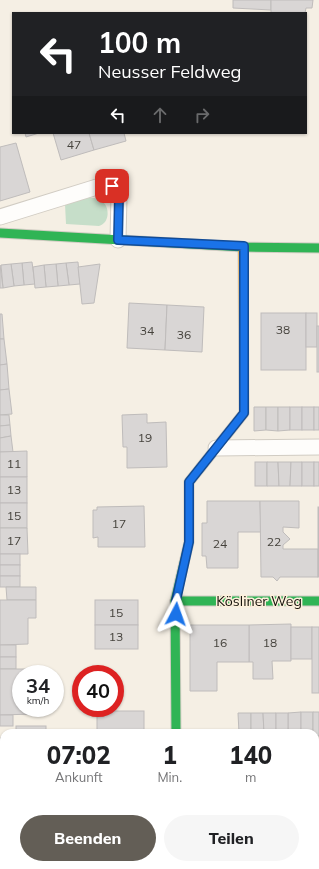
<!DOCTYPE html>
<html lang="de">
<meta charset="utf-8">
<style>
body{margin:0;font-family:Mulish,sans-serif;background:#f6f6f6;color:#202124;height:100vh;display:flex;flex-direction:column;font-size:15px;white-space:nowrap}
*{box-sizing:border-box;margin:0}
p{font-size:13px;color:#757577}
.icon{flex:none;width:22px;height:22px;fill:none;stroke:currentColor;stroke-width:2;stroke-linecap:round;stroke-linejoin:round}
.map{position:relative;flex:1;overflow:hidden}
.panel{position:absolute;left:0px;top:729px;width:319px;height:140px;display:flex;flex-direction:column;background:#fff;border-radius:12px 12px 0 0;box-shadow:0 1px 3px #0004}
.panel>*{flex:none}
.hud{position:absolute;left:12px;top:12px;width:295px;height:122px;border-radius:0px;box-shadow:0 1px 3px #0004;background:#202124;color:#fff;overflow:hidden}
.speed{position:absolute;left:12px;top:665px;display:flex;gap:8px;font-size:20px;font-weight:700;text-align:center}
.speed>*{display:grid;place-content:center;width:52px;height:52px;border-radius:50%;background:#fff;box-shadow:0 1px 3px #0004;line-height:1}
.speed small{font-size:10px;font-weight:400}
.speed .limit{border:6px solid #d22;background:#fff;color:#111}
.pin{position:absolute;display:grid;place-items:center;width:34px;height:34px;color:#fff;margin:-17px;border-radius:8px;box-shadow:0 2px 6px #0006}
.me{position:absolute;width:44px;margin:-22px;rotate:4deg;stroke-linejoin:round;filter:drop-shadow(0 0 3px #0008)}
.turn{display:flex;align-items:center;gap:14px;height:84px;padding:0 20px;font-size:18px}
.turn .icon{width:52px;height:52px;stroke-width:2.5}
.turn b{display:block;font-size:28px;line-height:34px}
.lanes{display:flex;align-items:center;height:38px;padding:0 20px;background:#0003;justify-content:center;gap:20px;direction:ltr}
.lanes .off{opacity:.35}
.eta{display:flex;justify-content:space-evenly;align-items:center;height:68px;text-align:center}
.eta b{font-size:24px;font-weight:800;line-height:28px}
.button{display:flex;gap:8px;margin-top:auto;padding:8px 20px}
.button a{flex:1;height:46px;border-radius:24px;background:#635e56;color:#fff;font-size:16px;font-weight:800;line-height:46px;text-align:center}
.button a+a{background:#f6f6f6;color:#202124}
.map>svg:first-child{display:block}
.green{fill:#c6dec9}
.building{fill:#d9d6d5;stroke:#bfbcbb}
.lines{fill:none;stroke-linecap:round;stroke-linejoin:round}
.lane-casing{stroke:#d1ccc3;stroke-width:17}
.street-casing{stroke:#d1ccc3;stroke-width:24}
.fast-casing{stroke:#d1ccc3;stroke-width:11}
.slow-casing{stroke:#d1ccc3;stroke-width:11}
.lane{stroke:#fefdfb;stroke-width:15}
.street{stroke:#fefdfb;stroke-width:22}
.fast{stroke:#30b455;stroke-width:9}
.slow{stroke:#ff9f0a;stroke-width:9}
.route-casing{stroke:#114b97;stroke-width:10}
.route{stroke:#1a73e8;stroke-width:7}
.labels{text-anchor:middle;stroke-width:3;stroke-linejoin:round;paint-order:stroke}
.number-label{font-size:12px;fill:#45423c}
.street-label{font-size:14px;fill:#141009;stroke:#fdf0dc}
</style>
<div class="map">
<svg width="319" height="869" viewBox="0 0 319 869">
<rect width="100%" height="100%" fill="#f5efe4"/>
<!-- green -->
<path class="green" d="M88,197C93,198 98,198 102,201C110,207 110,223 99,226L66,224L65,204Z"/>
<!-- building -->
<g class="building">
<polygon points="233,0 271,0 271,10 233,8"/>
<polygon points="271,0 313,0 312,8 306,8 305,13 271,13"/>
<polygon points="25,133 39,133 26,137"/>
<polygon points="53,133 89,133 94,150 61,160"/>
<polygon points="89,133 124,133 126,141 94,150"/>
<polygon points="16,143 30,192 0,201 0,147"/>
<polygon points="32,262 35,284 24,285 22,263"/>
<polygon points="78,262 80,284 69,285 66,263"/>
<polygon points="22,263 24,285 14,286 11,264"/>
<polygon points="66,263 69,285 58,286 56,264"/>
<polygon points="11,264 14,286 3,288 1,265"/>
<polygon points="56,264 58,286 46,287 44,265"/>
<polygon points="100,264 94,303 82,304 78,267"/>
<polygon points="0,265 3,288 0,288"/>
<polygon points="44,265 46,287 35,288 33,267"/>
<polygon points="129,303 167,305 165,350 127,348"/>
<polygon points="167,305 204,307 202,352 165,350"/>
<rect x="261" y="313" width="45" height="57"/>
<rect x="306" y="313" width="11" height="34"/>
<polygon points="0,314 2,314 4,339 0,339"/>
<rect x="317" y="326" width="2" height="46"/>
<polygon points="0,339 4,339 7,364 0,365"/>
<polygon points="7,364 9,389 0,390 0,365"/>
<polygon points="9,389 12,414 0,415 0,390"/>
<polygon points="254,407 266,407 266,430 254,431"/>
<polygon points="266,407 278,407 278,431 266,430"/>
<polygon points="278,407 290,407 290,430 278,431"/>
<rect x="290" y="407" width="12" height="23"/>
<rect x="302" y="407" width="12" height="23"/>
<rect x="314" y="407" width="5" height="23"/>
<polygon points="147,414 147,423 166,422 167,467 127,468 127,447 123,447 122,415"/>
<polygon points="0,415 9,415 10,425 0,426"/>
<polygon points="10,425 11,436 0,438 0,426"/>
<polygon points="11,436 13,452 0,452 0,438"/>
<polygon points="27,451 27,477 0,477 0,452"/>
<rect x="255" y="462" width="12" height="24"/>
<polygon points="267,462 278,462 279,486 267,486"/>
<polygon points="278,462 291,462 290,486 279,486"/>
<polygon points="291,462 302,462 302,486 290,486"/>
<rect x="302" y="462" width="12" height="24"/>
<rect x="314" y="462" width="5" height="24"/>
<rect x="0" y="477" width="27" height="26"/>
<polygon points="207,501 260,501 261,532 238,532 238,568 207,568 206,556 202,556 202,523 207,523"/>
<polygon points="260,501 299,501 299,528 283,527 283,532 290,539 283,545 283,549 318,549 318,577 280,577 277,581 273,577 261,577"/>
<rect x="0" y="503" width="27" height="25"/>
<polygon points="144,506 145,547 98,547 98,537 93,538 93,510 97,510 97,507"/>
<rect x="318" y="507" width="1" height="70"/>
<polygon points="0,528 27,528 28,554 0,554"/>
<rect x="0" y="554" width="20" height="11"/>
<rect x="0" y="565" width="20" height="11"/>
<rect x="0" y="576" width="20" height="11"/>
<polygon points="6,587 36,587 36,600 7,600"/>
<polygon points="0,600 36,600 36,618 28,618 28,644 0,645"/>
<rect x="95" y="600" width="43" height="25"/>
<polygon points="291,624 291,661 272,661 273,679 253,679 253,662 249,662 249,625"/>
<rect x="95" y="625" width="43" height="24"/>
<polygon points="190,625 249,625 249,662 217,662 217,691 190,691"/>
<rect x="291" y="627" width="21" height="32"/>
<rect x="312" y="627" width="7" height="66"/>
<rect x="0" y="645" width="16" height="12"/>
<rect x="0" y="657" width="16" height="12"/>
<polygon points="0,669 30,669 30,674 21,674 21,708 34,709 34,714 0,715"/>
<rect x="97" y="711" width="47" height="22"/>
<polygon points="301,712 301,733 288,733 288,713"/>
<rect x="301" y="712" width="12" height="21"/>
<polygon points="313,712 319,712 319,736 315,736 315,733 313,733"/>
<polygon points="238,713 251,713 251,733 239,733"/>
<polygon points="251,713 263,713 264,733 251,733"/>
<polygon points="263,713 276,713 276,733 264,733"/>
<rect x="276" y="713" width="12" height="20"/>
<rect x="0" y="715" width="13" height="11"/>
<rect x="16" y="726" width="30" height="7"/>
<rect x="0" y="738" width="4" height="46"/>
<polygon points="319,766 319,790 315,790 315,767"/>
<rect x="0" y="795" width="4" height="17"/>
<rect x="0" y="812" width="4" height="40"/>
</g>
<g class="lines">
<!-- lane casing -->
<g class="lane-casing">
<g id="lane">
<path d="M0,217L100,186C110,185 116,186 119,196L118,240"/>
<polyline points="216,448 319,447"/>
</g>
</g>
<!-- street casing -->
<g class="street-casing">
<polyline id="street" points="214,869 215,865"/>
</g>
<!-- fast casing -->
<g class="fast-casing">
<g id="fast">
<polyline points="0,233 243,247 319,248"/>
<polyline points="201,467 189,482 189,542 175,601 319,601"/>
<polyline points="175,601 176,733"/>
</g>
</g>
<!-- slow casing -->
<g class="slow-casing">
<polyline id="slow" points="201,467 244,413 243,247"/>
</g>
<!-- lane -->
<use href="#lane" class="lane"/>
<!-- street -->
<use href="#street" class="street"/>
<!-- fast -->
<use href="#fast" class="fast"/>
<!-- slow -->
<use href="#slow" class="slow"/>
</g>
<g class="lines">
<!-- route casing -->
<g class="route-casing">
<polyline id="route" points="112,186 117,190 119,196 118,240 244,246 244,413 189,482 189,542 176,601 176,614"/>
</g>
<!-- route -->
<use href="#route" class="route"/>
</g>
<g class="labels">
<!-- number labels -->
<g class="number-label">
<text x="74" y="149">47</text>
<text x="283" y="334">38</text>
<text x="147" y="335">34</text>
<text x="184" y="339">36</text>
<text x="145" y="442">19</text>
<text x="14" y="468">11</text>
<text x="14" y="494">13</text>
<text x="14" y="520">15</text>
<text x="119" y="528">17</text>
<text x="14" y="545">17</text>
<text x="274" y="546">22</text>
<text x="220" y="548">24</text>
<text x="116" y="617">15</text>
<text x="116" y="641">13</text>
<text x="220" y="647">16</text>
<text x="270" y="647">18</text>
</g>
<!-- street labels -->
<g class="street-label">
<text x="259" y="606">Kösliner Weg</text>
</g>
</g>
</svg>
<div class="speed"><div>34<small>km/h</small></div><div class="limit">40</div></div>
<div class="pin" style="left:112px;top:186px;background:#d93025"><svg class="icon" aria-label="arrive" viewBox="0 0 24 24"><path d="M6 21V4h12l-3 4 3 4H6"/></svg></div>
<svg class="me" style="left:176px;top:614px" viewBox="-20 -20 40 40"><path d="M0-17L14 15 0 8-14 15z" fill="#1a73e8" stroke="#fff" stroke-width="4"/></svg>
<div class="hud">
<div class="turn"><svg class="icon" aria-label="left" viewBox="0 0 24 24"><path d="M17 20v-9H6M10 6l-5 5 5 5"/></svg><div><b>100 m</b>Neusser Feldweg</div></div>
<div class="lanes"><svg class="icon" aria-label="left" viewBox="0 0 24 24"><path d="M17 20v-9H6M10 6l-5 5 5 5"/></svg><svg class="icon off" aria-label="ahead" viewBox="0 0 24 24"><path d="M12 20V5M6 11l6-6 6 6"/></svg><svg class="icon off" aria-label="right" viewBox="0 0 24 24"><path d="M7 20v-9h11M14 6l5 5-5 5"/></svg></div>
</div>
<section class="panel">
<div class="eta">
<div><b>07:02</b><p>Ankunft</p></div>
<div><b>1</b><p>Min.</p></div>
<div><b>140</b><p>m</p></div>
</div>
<div class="button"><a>Beenden</a><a>Teilen</a></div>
</section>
</div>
